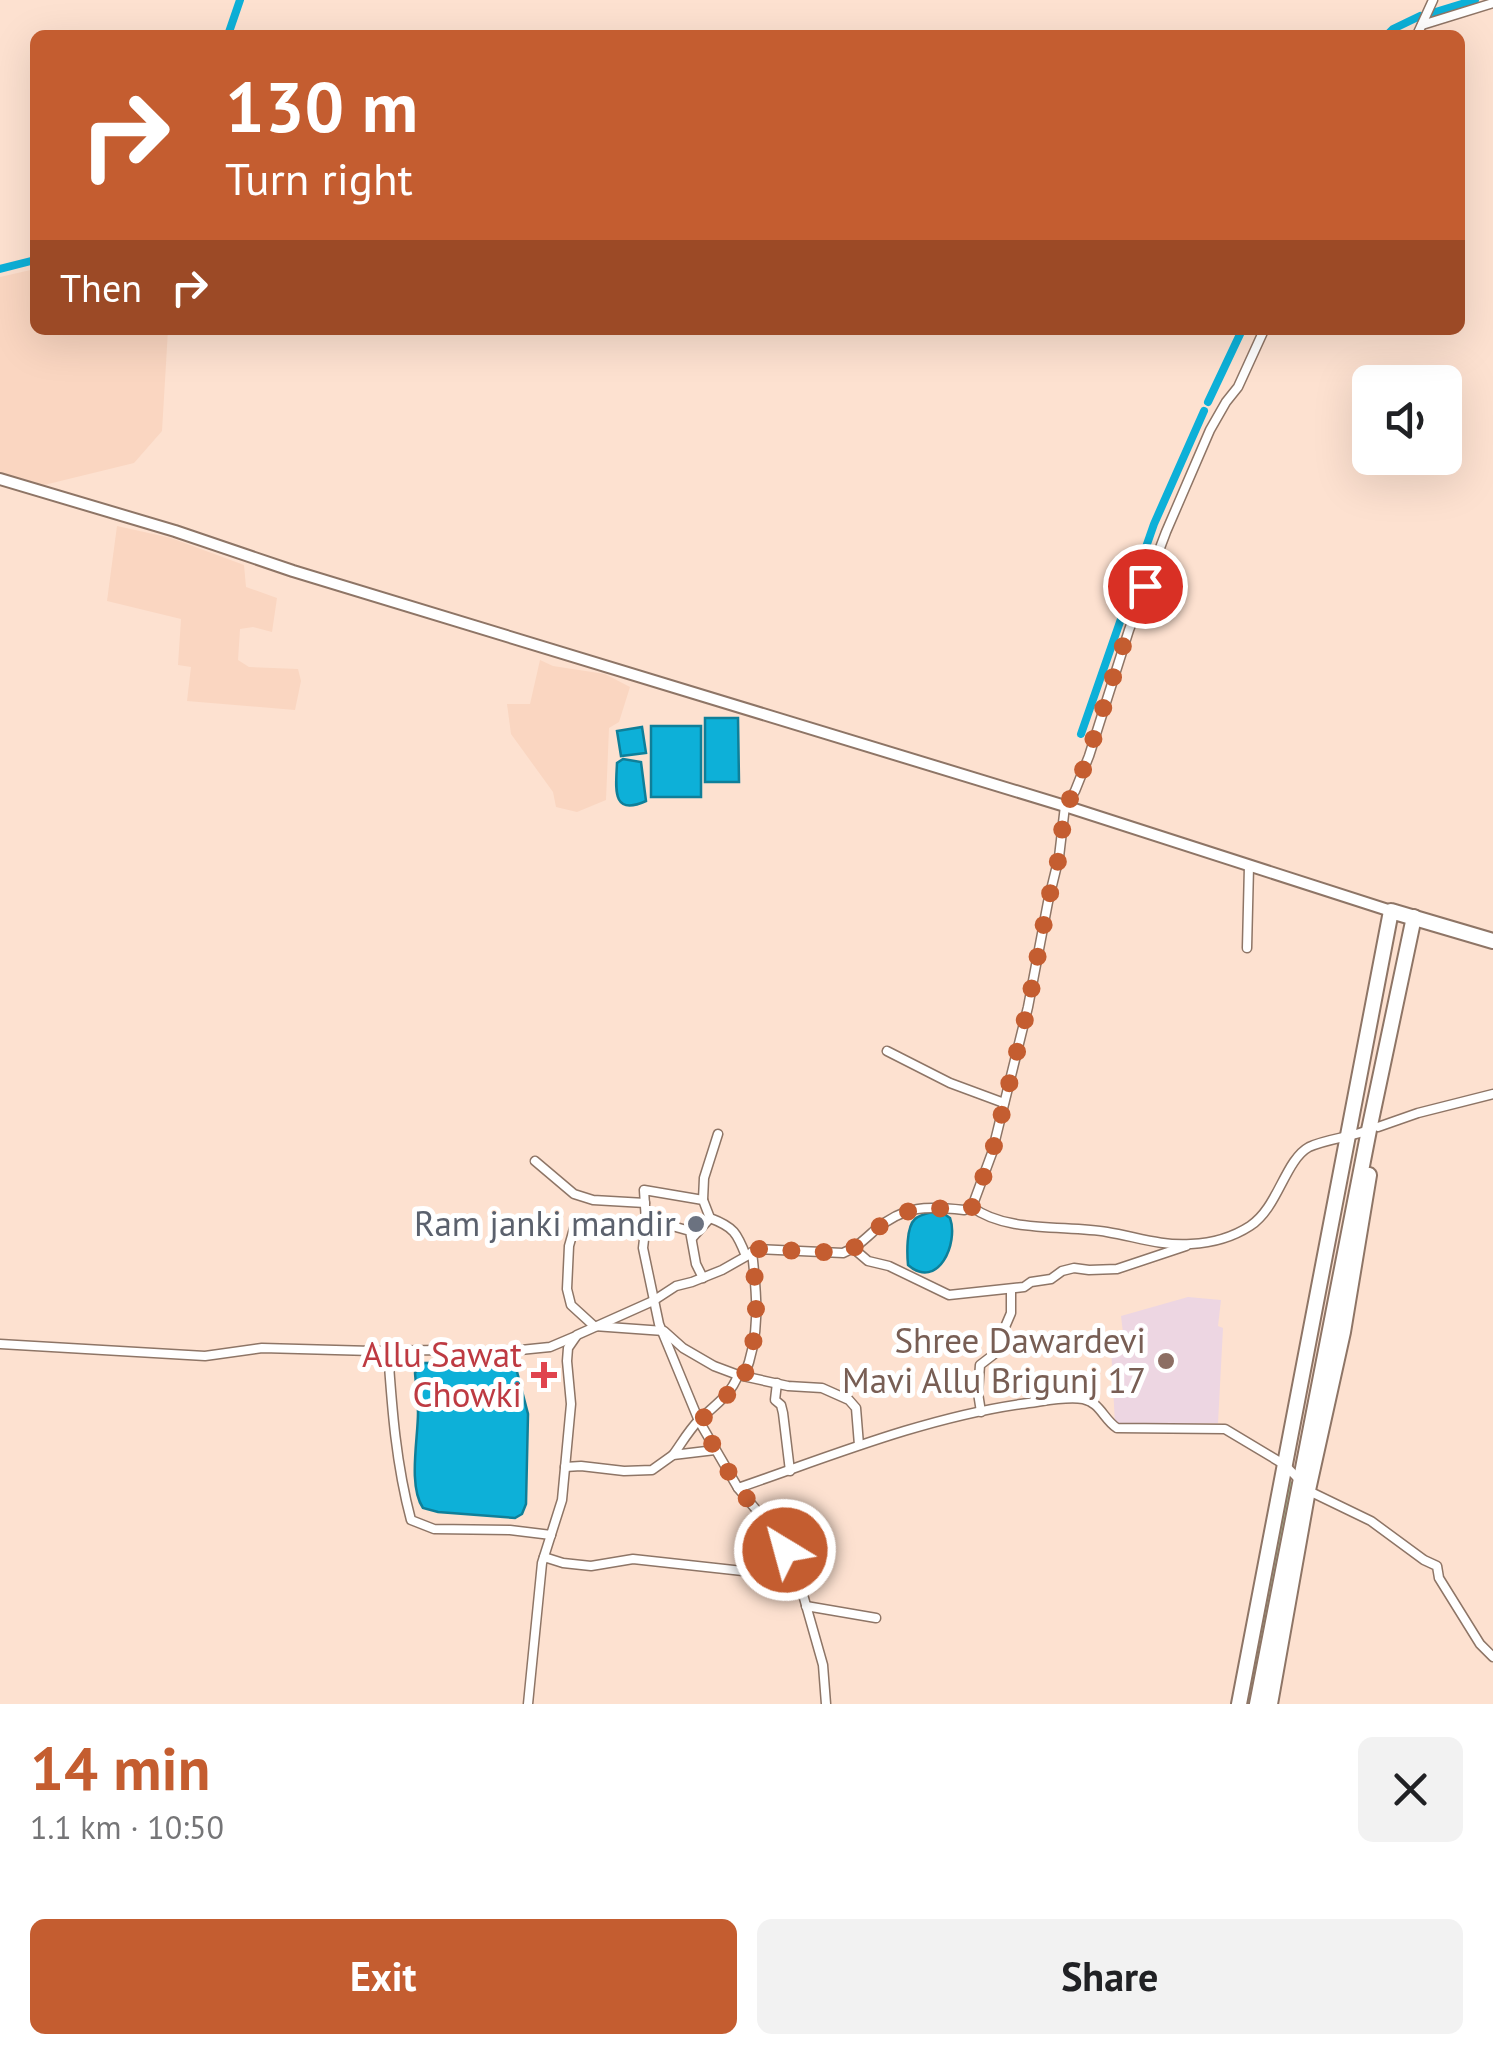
<!DOCTYPE html>
<meta charset="utf-8">
<style>
body{margin:0;font-family:"PT Sans",sans-serif;background:#f2f2f2;color:#202124;height:100vh;display:flex;flex-direction:column;font-size:38px;white-space:nowrap}
*{box-sizing:border-box;margin:0}
p{font-size:32px;color:#757577}
.icon{flex:none;width:55px;height:55px;fill:none;stroke:currentColor;stroke-width:2;stroke-linecap:round;stroke-linejoin:round}
.map{position:relative;height:1704px;overflow:hidden}
.drawer{display:flex;flex-direction:column;background:#fff;flex:1}
.drawer>*{flex:none}
.banner{position:absolute;left:30px;top:30px;width:1435px;height:305px;border-radius:15px;box-shadow:0 10px 40px #0002;background:#c45d30;color:#fff;overflow:hidden}
.tools{position:absolute;left:1352px;top:365px;display:grid;gap:20px}
.tools a{display:grid;place-items:center;width:110px;height:110px;border-radius:15px;background:#fff;box-shadow:0 10px 40px #0002;font-size:50px}
.pin{position:absolute;display:grid;place-items:center;width:85px;height:85px;color:#fff;margin:-42px;border:5px solid #fff;border-radius:50%;box-shadow:0 2px 10px #0007}
.me{position:absolute;width:110px;margin:-55px;rotate:323deg;stroke-linejoin:round;filter:drop-shadow(0 0 8px #0008)}
.turn{display:flex;align-items:center;gap:35px;height:210px;padding:0 30px;font-size:45px}
.turn .icon{width:130px;height:130px;stroke-width:2.5}
.turn b{display:block;font-size:70px;line-height:85px}
.then{display:flex;align-items:center;height:95px;padding:0 30px;background:#0003;gap:20px;font-size:38px}
.round{display:grid;place-items:center;flex:none;width:105px;height:105px;border-radius:15px;background:#f2f2f2}
.overview{display:flex;align-items:center;justify-content:space-between;height:170px;padding:0 30px}
h1{font-size:60px;font-weight:700;line-height:75px;color:#c45d30}
.button{display:flex;gap:20px;margin-top:auto;padding:20px 30px}
.button a{flex:1;height:115px;border-radius:15px;background:#c45d30;color:#fff;font-size:40px;font-weight:700;line-height:115px;text-align:center}
.button a+a{background:#f2f2f2;color:#202124}
.map>svg:first-child{display:block}
.built{fill:#fad6c1}
.education{fill:#edd6e2}
.green{fill:#a5ce9b}
.water{fill:#0db0d8;stroke:#0f7f99;stroke-width:2.5}
.lines{fill:none;stroke-linecap:round;stroke-linejoin:round}
.canal{stroke:#0db0d8;stroke-width:8}
.street-casing{stroke:#8e7566;stroke-width:11}
.secondary-casing{stroke:#8e7566;stroke-width:14}
.highway-casing{stroke:#8e7566;stroke-width:18}
.street{stroke:#fff;stroke-width:8}
.secondary{stroke:#fff;stroke-width:10}
.highway{stroke:#fff;stroke-width:14}
.route{stroke:#c45d30;stroke-width:18;stroke-dasharray:0 32.4}
.worship-dot{fill:#6b7280;stroke:#fff;stroke-width:4}
.education-dot{fill:#8d6e63;stroke:#fff;stroke-width:4}
.health-dot{fill:#e0444e;stroke:#fff;stroke-width:4}
.labels{text-anchor:middle;stroke-width:10;stroke-linejoin:round;paint-order:stroke}
.worship-label{font-size:35px;fill:#5b616d;stroke:#fff;text-anchor:end}
.education-label{font-size:35px;fill:#785e54;stroke:#fff;text-anchor:end}
.health-label{font-size:35px;fill:#be3a42;stroke:#fff;text-anchor:end}
</style>
<div class="map">
<svg width="1493" height="1704" viewBox="0 0 1493 1704">
<rect width="100%" height="100%" fill="#fde1d0"/>
<!-- built -->
<g class="built">
<polygon points="35,269 35,330 168,330 162,431 134,463 44,485 0,472 0,277"/>
<polygon points="117,526 171,538 244,565 246,587 277,598 272,632 253,627 240,629 238,660 249,667 298,669 301,681 295,710 187,701 191,667 178,665 181,619 107,601"/>
<polygon points="540,660 553,666 605,674 630,687 619,722 609,728 606,800 577,812 556,807 553,792 511,734 507,704 530,704"/>
</g>
<!-- education -->
<polygon class="education" points="1188,1297 1221,1300 1218,1326 1223,1328 1218,1423 1115,1425 1111,1346 1124,1341 1121,1316"/>
<!-- green -->
<polygon class="green" points="1290,1481 1294,1484 1252,1704 1245,1704 1287,1482"/>
<!-- water -->
<g class="water">
<polygon points="705,718 738,718 739,782 705,782"/>
<rect x="651" y="726" width="50" height="71"/>
<polygon points="642,727 646,753 621,756 617,731"/>
<path d="M623,759L641,762L646,801C611,817 616,788 617,763Z"/>
<path d="M933,1212L943,1213L950,1218C959,1243 938,1291 908,1265C907,1254 906,1227 915,1219C919,1215 929,1213 933,1212Z"/>
<path d="M503,1362L515,1364L528,1414L526,1504L522,1514L515,1518L438,1512L423,1508C408,1486 418,1439 418,1413C418,1400 416,1386 415,1373L424,1363Z"/>
</g>
<g class="lines">
<!-- canal -->
<g class="canal">
<polyline points="1429,14 1475,0"/>
<polyline points="228,35 240,0"/>
<polyline points="1387,35 1393,29 1420,16"/>
<polyline points="0,269 35,260"/>
<polyline points="1208,402 1242,330"/>
<polyline points="1081,734 1154,524 1204,411"/>
</g>
<!-- street casing -->
<g class="street-casing">
<g id="street">
<polyline points="1422,25 1493,3"/>
<polyline points="1417,35 1433,0"/>
<polyline points="1247,948 1249,866"/>
<polyline points="887,1051 950,1083 1004,1103"/>
<polyline points="1378,1127 1418,1113 1493,1094"/>
<polyline points="535,1161 574,1194 593,1200 645,1203"/>
<polyline points="703,1200 704,1178 718,1134"/>
<path d="M972,1207C1006,1233 1066,1225 1107,1232C1137,1237 1160,1246 1191,1244C1211,1243 1233,1237 1250,1226C1278,1208 1285,1160 1309,1147C1326,1139 1351,1137 1369,1130"/>
<polyline points="646,1222 665,1224 690,1231 696,1264 703,1278"/>
<polyline points="575,1225 569,1246 567,1289 571,1305 594,1326 664,1331 683,1348 714,1366 738,1375 788,1386 822,1388 849,1400 856,1408 859,1445"/>
<polyline points="692,1238 710,1218"/>
<polyline points="854,1249 868,1261 889,1266 949,1295 1024,1287 1031,1282 1051,1279 1062,1271 1074,1268 1089,1270 1117,1269 1186,1246"/>
<path d="M746,1256C737,1233 734,1227 710,1218L703,1200L644,1190L646,1222L643,1248L659,1324L699,1421L738,1488L780,1538L794,1569L800,1584L823,1665L826,1704"/>
<polyline points="0,1344 205,1356 262,1348 372,1351 440,1350 480,1354 550,1347 576,1336"/>
<path d="M388,1351C392,1409 396,1464 411,1520L434,1529L510,1530L551,1535"/>
<path d="M744,1376C761,1335 757,1295 752,1252"/>
<polyline points="777,1383 775,1400 781,1405 783,1413 790,1471"/>
<polyline points="981,1412 978,1393 980,1365 993,1355 1011,1313 1011,1290"/>
<path d="M673,1455C681,1444 689,1430 699,1420C714,1406 731,1395 738,1375"/>
<polyline points="565,1467 581,1466 624,1471 652,1470 673,1455 715,1450"/>
<path d="M738,1488C831,1456 924,1418 1021,1404C1041,1402 1063,1396 1083,1399C1100,1402 1104,1420 1117,1428L1225,1429L1285,1465L1311,1492L1371,1521L1424,1560L1437,1566L1439,1578L1480,1644L1493,1657"/>
<polyline points="544,1557 563,1563 591,1566 633,1559 761,1573 794,1569"/>
<polyline points="806,1606 876,1618"/>
<path d="M528,1704L542,1563L562,1500L571,1404L567,1361L568,1348L577,1335L653,1301L676,1286L692,1282L722,1270L759,1249L843,1253C856,1248 865,1239 875,1230C905,1205 927,1206 964,1210L972,1207L992,1153L1028,1007L1048,902L1059,857L1065,806L1075,791L1089,756L1129,630L1166,532L1210,430L1226,402L1238,387L1264,330"/>
</g>
</g>
<!-- secondary casing -->
<g class="secondary-casing">
<polyline id="secondary" points="0,479 175,531 293,571 1065,806 1391,911"/>
</g>
<!-- highway casing -->
<g class="highway-casing">
<g id="highway">
<polyline points="1239,1704 1391,911 1493,941"/>
<polyline points="1257,1704 1369,1130 1414,917"/>
<polyline points="1270,1704 1308,1490 1343,1332 1369,1175"/>
</g>
</g>
<!-- street -->
<use href="#street" class="street"/>
<!-- secondary -->
<use href="#secondary" class="secondary"/>
<!-- highway -->
<use href="#highway" class="highway"/>
</g>
<g class="lines">
<!-- route -->
<path class="route" d="M785,1550L780,1538L738,1488L699,1421C715,1409 732,1394 738,1375L744,1376C760,1335 757,1295 752,1252L759,1249L844,1253C856,1248 865,1239 875,1230C905,1205 927,1207 964,1210L972,1207L992,1154L1028,1007L1048,902L1059,857L1065,806L1075,792L1088,756L1128,630L1145,586"/>
</g>
<!-- markers -->
<circle class="worship-dot" cx="696" cy="1224" r="10"/>
<circle class="education-dot" cx="1166" cy="1361" r="10"/>
<path class="health-dot" d="M539 1360h10v10h10v10h-10v10h-10v-10h-10v-10h10z"/>
<g class="labels">
<!-- worship labels -->
<g class="worship-label">
<text x="676" y="1236">Ram janki mandir</text>
</g>
<!-- education labels -->
<g class="education-label">
<text x="1146" y="1353">Shree Dawardevi<tspan x="1146" dy="40">Mavi Allu Brigunj 17</tspan></text>
</g>
<!-- health labels -->
<g class="health-label">
<text x="522" y="1367">Allu Sawat<tspan x="522" dy="40">Chowki</tspan></text>
</g>
</g>
</svg>
<div class="tools">
<a><svg class="icon" aria-label="sound" viewBox="0 0 24 24"><path d="M4 9h4l5-4v14l-5-4H4zM17 9q2 3 0 6"/></svg></a>
</div>
<div class="pin" style="left:1145px;top:586px;background:#d93025"><svg class="icon" aria-label="arrive" viewBox="0 0 24 24"><path d="M6 21V4h12l-3 4 3 4H6"/></svg></div>
<svg class="me" style="left:785px;top:1550px" viewBox="-20 -20 40 40"><circle r="17" fill="#c45d30" stroke="#fff" stroke-width="3"/><path d="M0-11L8 9 0 5-8 9z" fill="#fff"/></svg>
<div class="banner">
<div class="turn"><svg class="icon" aria-label="right" viewBox="0 0 24 24"><path d="M7 20v-9h11M14 6l5 5-5 5"/></svg><div><b>130 m</b>Turn right</div></div>
<div class="then">Then<svg class="icon" aria-label="right" viewBox="0 0 24 24"><path d="M7 20v-9h11M14 6l5 5-5 5"/></svg></div>
</div>
</div>
<section class="drawer">
<div class="overview"><div><h1>14 min</h1><p>1.1 km · 10:50</p></div><a class="round"><svg class="icon" aria-label="close" viewBox="0 0 24 24"><path d="M6 6l12 12M18 6L6 18"/></svg></a></div>
<div class="button"><a>Exit</a><a>Share</a></div>
</section>
